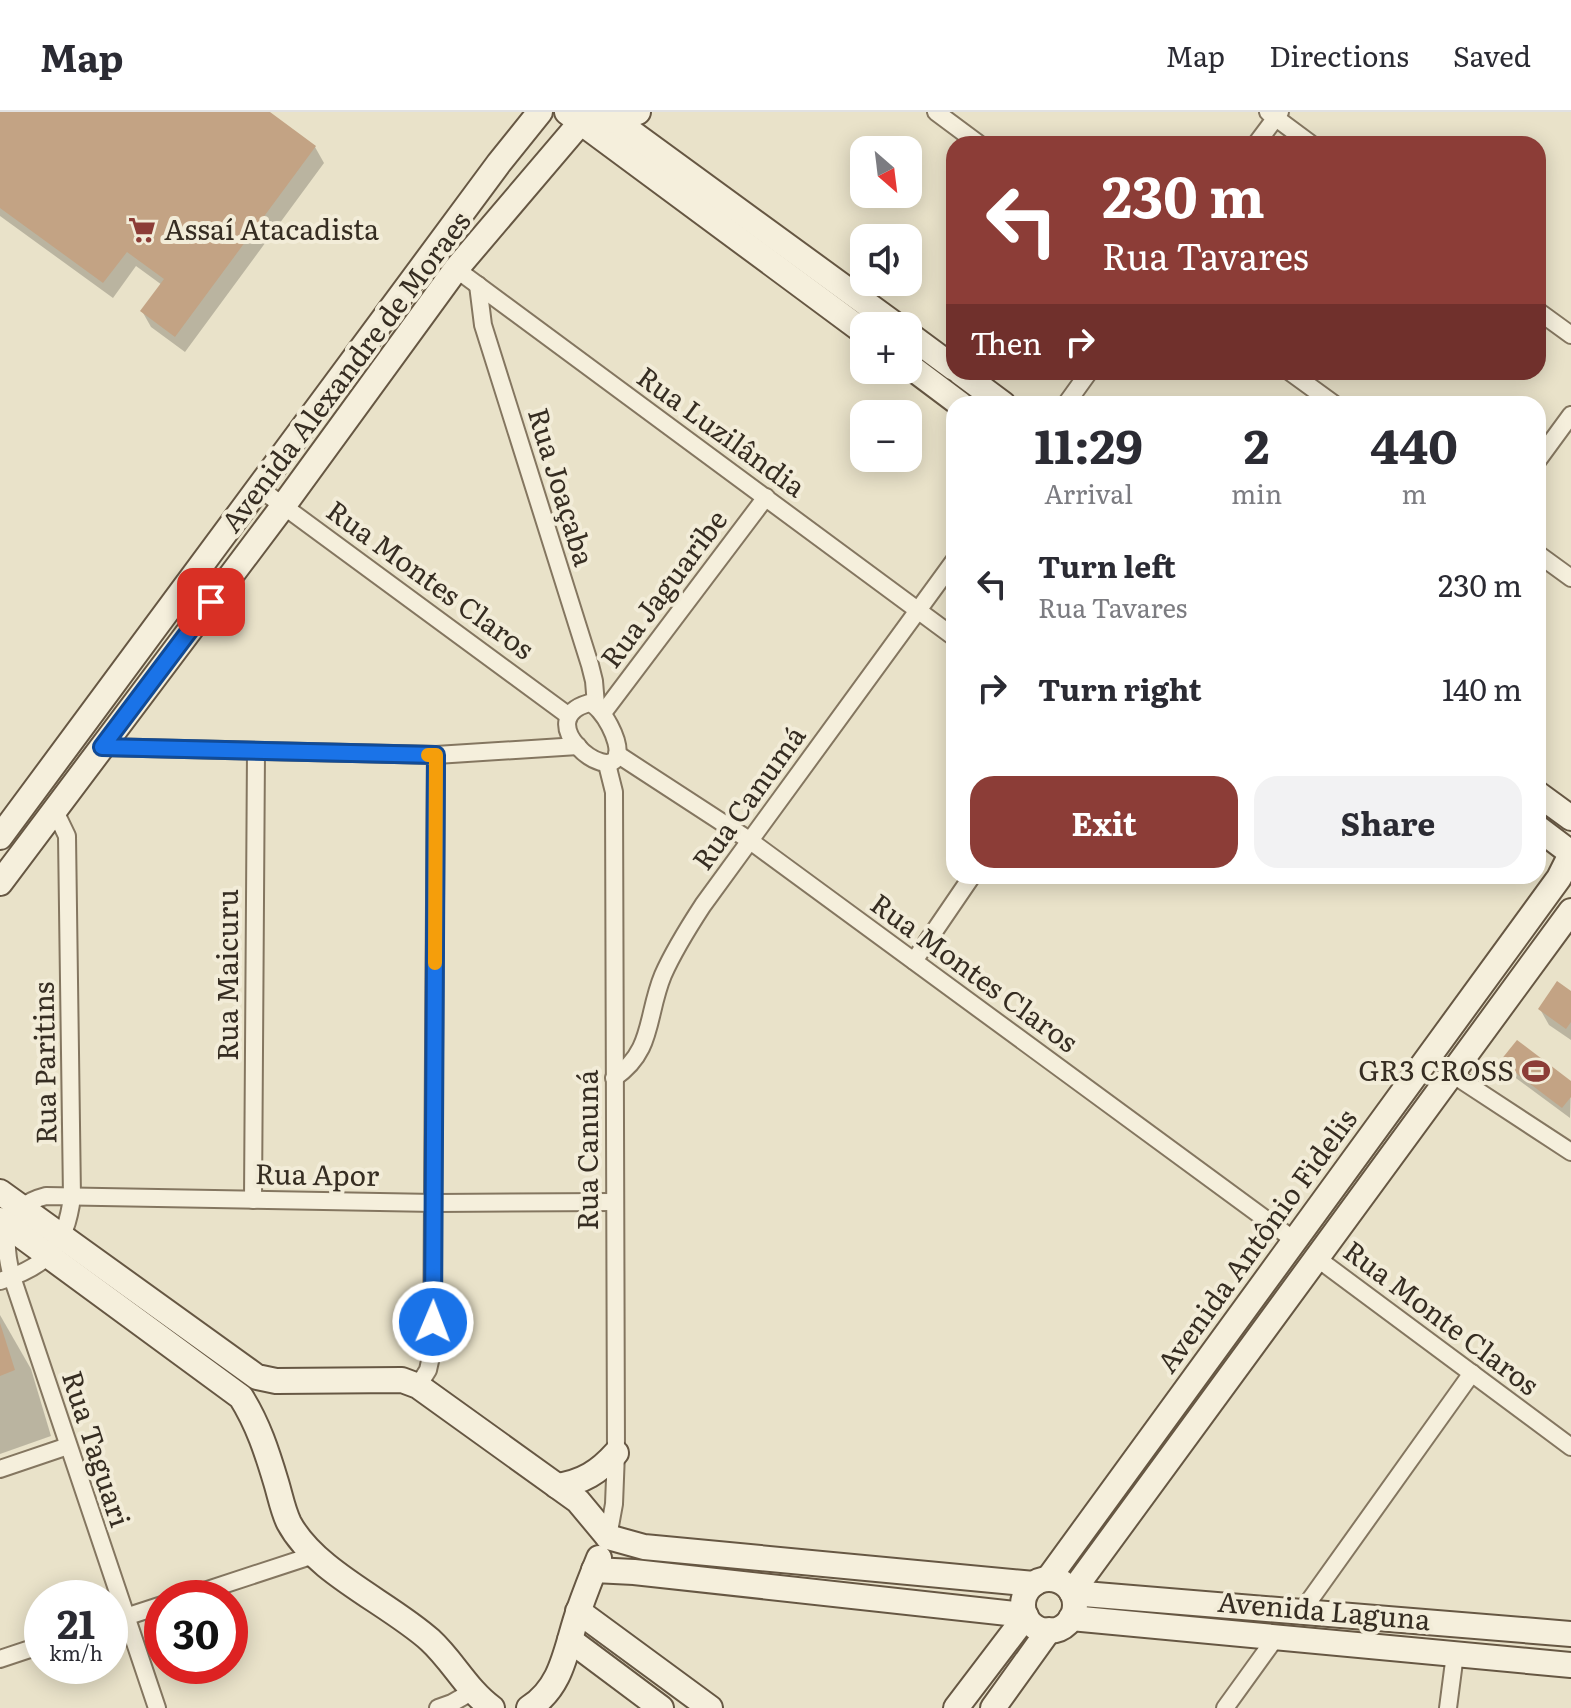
<!DOCTYPE html>
<meta charset="utf-8">
<style>
body{margin:0;font-family:Literata,serif;background:#f2f2f3;color:#2b2b33;height:100vh;display:flex;flex-direction:column;font-size:30px;white-space:nowrap}
*{box-sizing:border-box;margin:0}
p{font-size:26px;color:#7c7c81}
.icon{flex:none;width:44px;height:44px;fill:none;stroke:currentColor;stroke-width:2;stroke-linecap:round;stroke-linejoin:round}
.map{position:relative;flex:1;overflow:hidden}
.sheet{position:absolute;left:946px;top:284px;width:600px;height:488px;display:flex;flex-direction:column;background:#fff;border-radius:24px;box-shadow:0 4px 20px #0003}
.sheet>*{flex:none}
.hud{position:absolute;left:946px;top:24px;width:600px;height:244px;border-radius:24px;box-shadow:0 4px 20px #0003;background:#8c3d37;color:#fff;overflow:hidden}
.needle{width:52px;rotate:152deg}
.tools{position:absolute;left:850px;top:24px;display:grid;gap:16px}
.tools a{display:grid;place-items:center;width:72px;height:72px;border-radius:16px;background:#fff;box-shadow:0 4px 20px #0003;font-size:40px}
.speed{position:absolute;left:24px;top:1468px;display:flex;gap:16px;font-size:40px;font-weight:700;text-align:center}
.speed>*{display:grid;place-content:center;width:104px;height:104px;border-radius:50%;background:#fff;box-shadow:0 4px 20px #0003;line-height:1}
.speed small{font-size:20px;font-weight:400}
.speed .limit{border:12px solid #d22;background:#fff;color:#111}
.pin{position:absolute;display:grid;place-items:center;width:68px;height:68px;color:#fff;margin:-34px;border-radius:16px;box-shadow:0 4px 12px #0006}
.me{position:absolute;width:88px;margin:-44px;rotate:1deg;stroke-linejoin:round;filter:drop-shadow(0 0 6px #0008)}
.turn{display:flex;align-items:center;gap:28px;height:168px;padding:0 24px;font-size:36px}
.turn .icon{width:104px;height:104px;stroke-width:2.5}
.turn b{display:block;font-size:56px;line-height:68px}
.then{display:flex;align-items:center;height:76px;padding:0 24px;background:#0003;gap:16px;font-size:30px}
.eta{display:flex;justify-content:space-evenly;align-items:center;height:136px;text-align:center}
.eta b{font-size:48px;font-weight:700;line-height:56px}
.action{display:flex;gap:16px;margin-top:auto;padding:16px 24px}
.action a{flex:1;height:92px;border-radius:24px;background:#8c3d37;color:#fff;font-size:32px;font-weight:700;line-height:92px;text-align:center}
.action a+a{background:#f2f2f3;color:#2b2b33}
ul{padding:0;list-style:none}
li{display:flex;align-items:center;gap:24px;height:104px;padding:0 24px}
li div{flex:1}
li b{display:block;font-size:30px}
li em{font-style:normal}
header{display:flex;align-items:center;gap:48px;box-sizing:border-box;height:112px;padding:0 40px;background:#fff;border-bottom:2px solid #e1e1e2}
header strong{font-size:38px}
nav{display:flex;gap:44px;margin-inline-start:auto;font-size:28px}
.map>svg:first-child{display:block}
.shadow{fill:#0003}
.building{fill:#c3a384}
.lines{fill:none;stroke-linecap:round;stroke-linejoin:round}
.street-casing{stroke:#847660;stroke-width:20}
.secondary-casing{stroke:#665743;stroke-width:28}
.street{stroke:#f5efdc;stroke-width:16}
.secondary{stroke:#f5efdc;stroke-width:24}
.route-casing{stroke:#114b97;stroke-width:20}
.route{stroke:#1a73e8;stroke-width:14}
.slow{stroke:#f59e0b;stroke-width:14}
.labels{text-anchor:middle;stroke-width:8;stroke-linejoin:round;paint-order:stroke}
.poi-label{font-size:28px;fill:#362d22;stroke:#f2ecd8;text-anchor:start}
.street-label{font-size:28px;fill:#362d22;stroke:#f2ecd8}
</style>
<header>
<strong>Map</strong>
<nav><a>Map</a><a>Directions</a><a>Saved</a></nav>
</header>
<div class="map">
<svg width="1571" height="1596" viewBox="0 0 1571 1596">
<rect width="100%" height="100%" fill="#e9e2c9"/>
<!-- shadow -->
<g class="shadow">
<polygon points="0,0 267,0 315,35 324,51 185,240 151,215 142,199 162,173 136,154 113,186 0,104"/>
<polygon points="1571,881 1571,928 1549,913 1540,897"/>
<polygon points="1503,949 1571,971 1570,1006 1509,961"/>
<polygon points="0,1203 31,1257 51,1324 0,1342"/>
</g>
<!-- building -->
<g class="building">
<polygon points="0,0 270,0 316,34 175,225 140,199 164,167 127,140 103,171 0,96"/>
<polygon points="1557,869 1571,879 1571,910 1566,917 1538,897"/>
<polygon points="1517,928 1571,969 1571,985 1562,996 1500,949"/>
<polygon points="0,1211 15,1258 0,1264"/>
</g>
<g class="lines">
<!-- street casing -->
<g class="street-casing">
<g id="street">
<polyline points="936,0 979,32"/>
<polyline points="1268,0 1311,32"/>
<polyline points="1256,32 1280,0"/>
<polyline points="456,157 954,525"/>
<polyline points="478,173 483,213 590,553 594,569 596,593"/>
<polyline points="1538,199 1571,223"/>
<polyline points="1290,260 1334,292"/>
<polyline points="1066,292 1089,260"/>
<polyline points="1538,348 1571,303"/>
<polyline points="259,376 569,604"/>
<polyline points="1538,442 1571,466"/>
<path d="M589,591C603,595 621,630 617,644C608,672 530,608 589,591Z"/>
<polyline points="603,601 766,385"/>
<polyline points="102,635 436,643 578,634"/>
<polyline points="617,642 749,728 1294,1128"/>
<polyline points="607,652 614,680 616,1341 614,1392 608,1425"/>
<polyline points="914,849 972,764"/>
<polyline points="1452,962 1571,1040"/>
<path d="M614,966C654,939 646,904 663,863C674,838 688,816 703,793L954,449"/>
<polyline points="253,1088 256,639"/>
<polyline points="1318,1147 1571,1335"/>
<path d="M0,1169C48,1154 66,1134 72,1085L67,724L55,699"/>
<polyline points="418,1274 428,1258 432,1240 436,643"/>
<polyline points="0,1357 68,1334"/>
<polyline points="183,1486 314,1443"/>
<polyline points="1302,1499 1472,1261"/>
<polyline points="110,1510 162,1493"/>
<polyline points="0,1547 42,1533"/>
<path d="M157,1596L12,1165C2,1128 3,1095 46,1084L435,1091L615,1090"/>
<polyline points="438,1596 452,1591 473,1579"/>
<polyline points="1225,1596 1277,1524"/>
<polyline points="1448,1596 1455,1542"/>
</g>
</g>
<!-- secondary casing -->
<g class="secondary-casing">
<g id="secondary">
<polyline points="567,0 864,220"/>
<polyline points="605,1 897,214"/>
<polyline points="908,222 954,256"/>
<polyline points="908,253 960,292"/>
<polyline points="960,260 1003,292"/>
<polyline points="1538,682 1571,706"/>
<polyline points="1538,716 1567,738"/>
<polyline points="0,725 499,51 540,0"/>
<polyline points="0,771 284,393 456,157 581,10 616,8 638,0"/>
<polyline points="0,1080 257,1265 276,1269 402,1268 418,1274 578,1389 608,1425"/>
<path d="M0,1108L241,1285C258,1312 267,1340 276,1370C280,1383 283,1399 289,1411C315,1460 389,1491 430,1528C453,1549 467,1578 492,1596"/>
<path d="M557,1374C583,1370 599,1360 616,1341"/>
<polyline points="608,1425 644,1435 1034,1472"/>
<polyline points="594,1458 634,1460 1025,1503"/>
<polyline points="1048,1467 1559,766 1568,748"/>
<circle cx="1049" cy="1493" r="26"/>
<polyline points="1072,1480 1571,799"/>
<polyline points="1072,1481 1571,1522"/>
<polyline points="578,1499 710,1596"/>
<polyline points="1071,1506 1571,1553"/>
<polyline points="570,1528 661,1596"/>
<path d="M529,1596C564,1574 566,1534 579,1498C585,1481 592,1463 599,1446"/>
<polyline points="956,1596 1026,1504"/>
<polyline points="993,1596 1049,1518"/>
</g>
</g>
<!-- street -->
<use href="#street" class="street"/>
<!-- secondary -->
<use href="#secondary" class="secondary"/>
</g>
<g class="lines">
<!-- route casing -->
<g class="route-casing">
<polyline id="route" points="211,490 102,635 436,643 433,1210"/>
</g>
<!-- route -->
<use href="#route" class="route"/>
<!-- slow -->
<polyline class="slow" points="428,643 436,643 435,851"/>
</g>
<!-- icons -->
<defs>
<g id="supermarket-bare" transform="scale(2.16)"><path d="M-6-5.5h2.5l.6 2H6L4.5 2H-2.5L-4.4-4H-6ZM-1.5 3.2a1.3 1.3 0 1 0 .1 0ZM3 3.2a1.3 1.3 0 1 0 .1 0Z" fill="#8c3d37" stroke="#f2ecd8" stroke-width="2.5" paint-order="stroke"/></g>
<g id="stadium-bare" transform="scale(2.16)"><path d="M0-5a6.5 5 0 1 0 0 10a6.5 5 0 1 0 0-10ZM-3.5-1.8h7v3.6h-7Z" fill="#8c3d37" stroke="#f2ecd8" stroke-width="2.5" paint-order="stroke"/></g>
</defs>
<g fill-rule="evenodd">
<use href="#supermarket-bare" x="142" y="118"/>
<use href="#stadium-bare" x="1536" y="959"/>
</g>
<g class="labels">
<!-- poi labels -->
<g class="poi-label">
<text x="164" y="128">Assaí Atacadista</text>
<text x="1514" y="969" text-anchor="end">GR3 CROSS</text>
</g>
<!-- street labels -->
<g class="street-label">
<text transform="translate(346 260) rotate(-53)" y="10">Avenida Alexandre de Moraes</text>
<text transform="translate(721 320) rotate(36)" y="10">Rua Luzilândia</text>
<text transform="translate(561 375) rotate(73)" y="10">Rua Joaçaba</text>
<text transform="translate(430 468) rotate(36)" y="10">Rua Montes Claros</text>
<text transform="translate(664 477) rotate(-53)" y="10">Rua Jaguaribe</text>
<text transform="translate(749 686) rotate(-54)" y="10">Rua Canumá</text>
<text transform="translate(974 861) rotate(36)" y="10">Rua Montes Claros</text>
<text transform="translate(228 863) rotate(-90)" y="10">Rua Maicuru</text>
<text transform="translate(45 951) rotate(-91)" y="10">Rua Paritins</text>
<text transform="translate(588 1038) rotate(-90)" y="10">Rua Canuná</text>
<text transform="translate(317 1063) rotate(1)" y="10">Rua Apor</text>
<text transform="translate(1257 1129) rotate(-54)" y="10">Avenida Antônio Fidelis</text>
<text transform="translate(1441 1206) rotate(37)" y="10">Rua Monte Claros</text>
<text transform="translate(96 1337) rotate(72)" y="10">Rua Taguari</text>
<text transform="translate(1324 1499) rotate(5)" y="10">Avenida Laguna</text>
</g>
</g>
</svg>
<div class="tools">
<a><svg class="needle" viewBox="-14 -14 28 28"><path d="M0-13l5 13h-10z" fill="#e53935"/><path d="M0 13l5-13h-10z" fill="#7c7c81"/></svg></a>
<a><svg class="icon" aria-label="sound" viewBox="0 0 24 24"><path d="M4 9h4l5-4v14l-5-4H4zM17 9q2 3 0 6"/></svg></a>
<a>+</a>
<a>−</a>
</div>
<div class="speed"><div>21<small>km/h</small></div><div class="limit">30</div></div>
<div class="pin" style="left:211px;top:490px;background:#d93025"><svg class="icon" aria-label="arrive" viewBox="0 0 24 24"><path d="M6 21V4h12l-3 4 3 4H6"/></svg></div>
<svg class="me" style="left:433px;top:1210px" viewBox="-20 -20 40 40"><circle r="17" fill="#1a73e8" stroke="#fff" stroke-width="3"/><path d="M0-11L8 9 0 5-8 9z" fill="#fff"/></svg>
<div class="hud">
<div class="turn"><svg class="icon" aria-label="left" viewBox="0 0 24 24"><path d="M17 20v-9H6M10 6l-5 5 5 5"/></svg><div><b>230 m</b>Rua Tavares</div></div>
<div class="then">Then<svg class="icon" aria-label="right" viewBox="0 0 24 24"><path d="M7 20v-9h11M14 6l5 5-5 5"/></svg></div>
</div>
<section class="sheet">
<div class="eta">
<div><b>11:29</b><p>Arrival</p></div>
<div><b>2</b><p>min</p></div>
<div><b>440</b><p>m</p></div>
</div>
<ul>
<li><svg class="icon" aria-label="left" viewBox="0 0 24 24"><path d="M17 20v-9H6M10 6l-5 5 5 5"/></svg><div><b>Turn left</b><p>Rua Tavares</p></div><em>230 m</em></li>
<li><svg class="icon" aria-label="right" viewBox="0 0 24 24"><path d="M7 20v-9h11M14 6l5 5-5 5"/></svg><div><b>Turn right</b></div><em>140 m</em></li>
</ul>
<div class="action"><a>Exit</a><a>Share</a></div>
</section>
</div>
